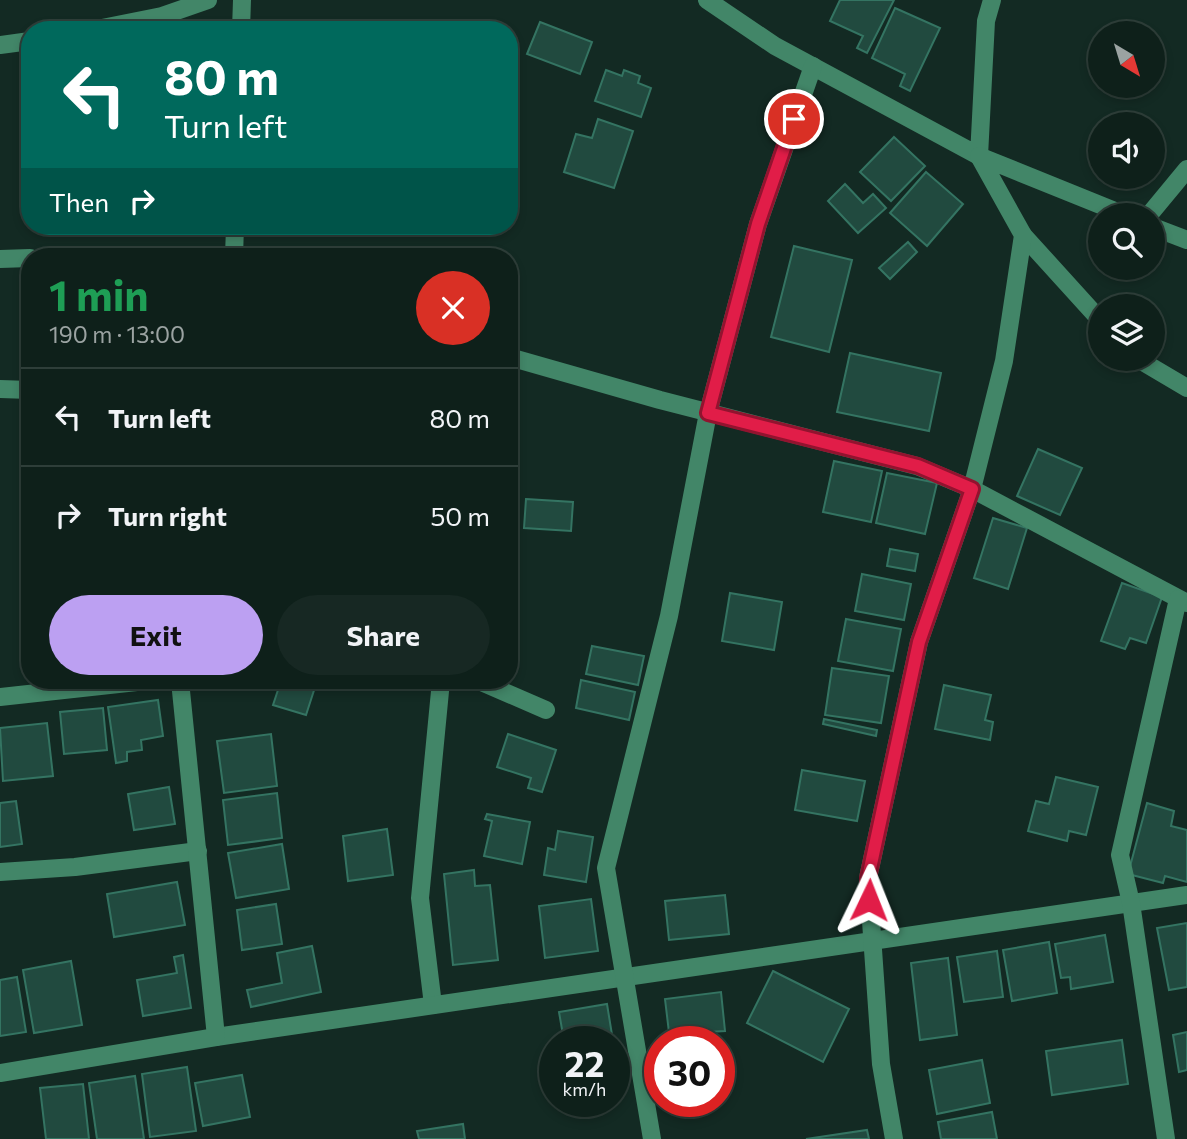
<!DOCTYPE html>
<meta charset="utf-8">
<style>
body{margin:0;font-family:Commissioner,sans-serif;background:#172823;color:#f1f3f6;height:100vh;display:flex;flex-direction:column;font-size:26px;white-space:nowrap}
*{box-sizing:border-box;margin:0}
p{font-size:23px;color:#9ba3a2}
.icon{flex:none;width:38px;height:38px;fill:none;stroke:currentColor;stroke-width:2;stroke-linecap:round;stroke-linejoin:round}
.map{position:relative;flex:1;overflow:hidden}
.sheet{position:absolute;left:21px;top:248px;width:497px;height:441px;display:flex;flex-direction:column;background:#0e201a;border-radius:28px;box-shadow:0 4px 10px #0003,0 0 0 2px #2e3e39}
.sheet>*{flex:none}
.hud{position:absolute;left:21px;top:21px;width:497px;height:214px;border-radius:28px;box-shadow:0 4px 10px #0003,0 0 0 2px #2e3e39;background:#00695c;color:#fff;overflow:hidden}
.needle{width:46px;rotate:142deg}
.buttons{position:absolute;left:1088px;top:21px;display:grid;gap:14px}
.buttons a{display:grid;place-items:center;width:77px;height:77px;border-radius:50%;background:#0e201a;box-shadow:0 4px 10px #0003,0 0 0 2px #2e3e39;font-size:35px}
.speed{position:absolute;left:539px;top:1026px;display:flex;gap:14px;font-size:35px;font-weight:700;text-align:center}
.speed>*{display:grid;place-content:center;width:91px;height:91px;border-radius:50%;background:#0e201a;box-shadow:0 4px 10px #0003,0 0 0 2px #2e3e39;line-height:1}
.speed small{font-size:18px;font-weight:400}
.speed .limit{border:10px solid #d22;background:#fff;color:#111}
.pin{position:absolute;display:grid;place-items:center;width:60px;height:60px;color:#fff;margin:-30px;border:4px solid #fff;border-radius:50%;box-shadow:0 2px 7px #0007}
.me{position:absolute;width:77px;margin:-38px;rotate:2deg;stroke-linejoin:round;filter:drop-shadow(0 0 5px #0008)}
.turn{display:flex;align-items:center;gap:24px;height:147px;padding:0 28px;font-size:32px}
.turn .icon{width:91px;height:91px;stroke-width:2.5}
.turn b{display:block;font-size:49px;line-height:60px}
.then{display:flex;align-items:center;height:66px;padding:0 28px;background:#0003;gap:14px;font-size:26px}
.round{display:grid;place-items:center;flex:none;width:74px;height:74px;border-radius:37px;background:#172823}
.headline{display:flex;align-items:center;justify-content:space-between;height:119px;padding:0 28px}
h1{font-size:42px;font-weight:700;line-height:52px;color:#1e9e55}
.primary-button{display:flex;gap:14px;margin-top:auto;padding:14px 28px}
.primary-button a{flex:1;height:80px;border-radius:42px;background:#bca0f2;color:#111;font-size:28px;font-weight:700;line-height:80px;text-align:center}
.primary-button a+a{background:#172823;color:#f1f3f6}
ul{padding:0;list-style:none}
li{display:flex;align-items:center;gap:21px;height:98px;padding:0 28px;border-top:2px solid #2e3e39}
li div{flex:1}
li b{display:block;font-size:26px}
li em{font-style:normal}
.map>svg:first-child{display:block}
.building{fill:#214a3f;stroke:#347462;stroke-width:2}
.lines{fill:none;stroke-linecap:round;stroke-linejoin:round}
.minor{stroke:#428668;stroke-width:18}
.route-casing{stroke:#92132f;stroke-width:18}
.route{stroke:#e11d48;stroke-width:12}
</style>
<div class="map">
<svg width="1187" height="1139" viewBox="0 0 1187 1139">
<rect width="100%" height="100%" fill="#132a23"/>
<!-- building -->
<g class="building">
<polygon points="840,0 894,0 867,53 857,48 863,36 830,21"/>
<polygon points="895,8 940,28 910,91 900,86 905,74 872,58"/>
<polygon points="540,22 592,42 580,74 527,54"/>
<polygon points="606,70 622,76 624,70 640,76 638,83 651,88 641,117 595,101"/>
<polygon points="598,119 633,131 614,188 564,172 576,134 592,138"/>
<polygon points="894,137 925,166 891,201 860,172"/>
<polygon points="926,172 963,204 927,246 890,213"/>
<polygon points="845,184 863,203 873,194 886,208 858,233 828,201"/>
<polygon points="908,242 917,252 890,279 879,268"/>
<polygon points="794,246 852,260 829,352 771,337"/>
<polygon points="850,353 941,373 929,431 837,412"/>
<polygon points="1038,449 1082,468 1060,515 1017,496"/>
<polygon points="834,461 882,471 871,522 823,512"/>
<polygon points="887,473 937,483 925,534 876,523"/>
<polygon points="526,499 573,502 571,531 524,528"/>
<polygon points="993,518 1027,528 1008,589 974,578"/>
<polygon points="890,549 918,554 915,571 887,566"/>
<polygon points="862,574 911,584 904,620 855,611"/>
<polygon points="1122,583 1162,597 1146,643 1130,638 1125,649 1101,641"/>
<polygon points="730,593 782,602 774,650 722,641"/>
<polygon points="846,619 901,629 893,671 838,661"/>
<polygon points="592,646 644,656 638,685 586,674"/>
<polygon points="832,668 889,676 881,723 825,715"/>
<polygon points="581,680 635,692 629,720 576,708"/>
<polygon points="281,681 317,681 306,715 273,705"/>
<polygon points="944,685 991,695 985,720 993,722 990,740 935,729"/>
<polygon points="158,700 163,736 141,740 142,750 127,752 127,761 116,763 108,707"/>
<polygon points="103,708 107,750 64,754 60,712"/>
<polygon points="824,719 877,730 876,736 823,724"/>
<polygon points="47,723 53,776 3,781 0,728"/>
<polygon points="271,734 277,786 224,793 217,741"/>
<polygon points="508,734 556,750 542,792 528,788 531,778 497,767"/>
<polygon points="802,770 865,781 857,821 795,810"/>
<polygon points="1056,777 1098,787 1086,835 1069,831 1067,841 1028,831 1036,801 1049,804"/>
<polygon points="169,787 175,824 134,830 128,794"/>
<polygon points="277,793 282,838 228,845 223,800"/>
<polygon points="16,801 22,844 0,847 0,803"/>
<polygon points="1147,803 1174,811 1171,826 1187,830 1187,882 1165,876 1163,883 1128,874"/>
<polygon points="487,814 530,822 522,864 484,856 492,821 485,819"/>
<polygon points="387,829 393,875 348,881 343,836"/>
<polygon points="558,831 593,837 586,882 544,875 548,848 555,850"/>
<polygon points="282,844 289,889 236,898 228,853"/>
<polygon points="474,870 475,886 490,885 498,960 453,965 444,874"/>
<polygon points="177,882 185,925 114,937 107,894"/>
<polygon points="725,895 729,934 669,940 665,901"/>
<polygon points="591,899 598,951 545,958 539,906"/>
<polygon points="276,904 282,944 242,950 237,910"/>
<polygon points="1187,923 1187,987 1169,990 1157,928"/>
<polygon points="1105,935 1113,982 1071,989 1070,977 1061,978 1055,944"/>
<polygon points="1049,942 1057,993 1012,1001 1003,950"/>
<polygon points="312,946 321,992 251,1007 247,990 282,983 277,953"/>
<polygon points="997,951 1003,997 964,1002 957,957"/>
<polygon points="183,955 191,1008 143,1016 137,980 177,973 174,957"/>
<polygon points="948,958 957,1035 920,1040 911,963"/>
<polygon points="71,961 82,1025 34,1033 23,970"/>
<polygon points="773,971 849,1009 823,1062 747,1023"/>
<polygon points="17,977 26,1032 0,1036 0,980"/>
<polygon points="721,992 725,1031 708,1032 709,1041 670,1041 665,999"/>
<polygon points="607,1004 613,1041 564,1041 559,1012"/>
<polygon points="1187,1032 1187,1070 1179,1072 1173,1035"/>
<polygon points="1122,1040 1128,1084 1052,1095 1046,1051"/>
<polygon points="982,1060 990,1103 937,1114 929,1070"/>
<polygon points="187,1067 196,1131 150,1137 142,1074"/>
<polygon points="242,1075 250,1117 203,1126 195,1083"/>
<polygon points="135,1076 144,1139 97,1139 89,1083"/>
<polygon points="83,1084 89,1139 46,1139 40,1088"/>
<polygon points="992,1112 997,1139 941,1139 938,1122"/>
<polygon points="463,1124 465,1139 419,1139 417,1131"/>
<polygon points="867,1130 869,1139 806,1139"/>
</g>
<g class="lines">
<!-- minor -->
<g class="minor">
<polyline points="707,0 775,46 979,156 986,21 992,0"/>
<polyline points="92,30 162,16 208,0"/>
<polyline points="241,30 242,0"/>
<polyline points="0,45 30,41"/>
<polyline points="1149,215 1187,169"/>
<polyline points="1153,227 1187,240"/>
<polyline points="1023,235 1101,321"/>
<polyline points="234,257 235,226"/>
<polyline points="0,259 30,258"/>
<polyline points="509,357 660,400 917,466 972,489 1187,603"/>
<polyline points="1138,359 1187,388"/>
<polyline points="0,389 30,390"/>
<polyline points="479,681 546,710"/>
<polyline points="0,697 146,681"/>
<polyline points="0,872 75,867 198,851"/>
<polyline points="433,1005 420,898 441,681"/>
<path d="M216,1037C540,990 864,943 1187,895"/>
<polyline points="0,1073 216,1037 180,681"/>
<polyline points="652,1139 606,868 669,616 708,413 758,224 813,66"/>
<polyline points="894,1139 881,1064 868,878 919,642 972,489 1004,361 1023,235 979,156 1125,215"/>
<polyline points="1166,1139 1131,903 1120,855 1178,599"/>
</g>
</g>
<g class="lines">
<!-- route casing -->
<g class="route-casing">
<polyline id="route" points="794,119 758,224 708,413 918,466 972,489 919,642 868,878 869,900"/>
</g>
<!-- route -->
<use href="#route" class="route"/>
</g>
</svg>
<div class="buttons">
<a><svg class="needle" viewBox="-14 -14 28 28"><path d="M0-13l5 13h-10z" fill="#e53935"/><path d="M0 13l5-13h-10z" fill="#9ba3a2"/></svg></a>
<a><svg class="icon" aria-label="sound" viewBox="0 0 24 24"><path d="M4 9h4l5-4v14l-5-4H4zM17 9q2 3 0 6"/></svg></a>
<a><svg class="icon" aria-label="search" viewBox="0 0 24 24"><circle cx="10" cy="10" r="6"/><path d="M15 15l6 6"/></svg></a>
<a><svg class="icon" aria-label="layers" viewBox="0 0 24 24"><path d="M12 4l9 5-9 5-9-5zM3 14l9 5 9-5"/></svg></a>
</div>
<div class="speed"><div>22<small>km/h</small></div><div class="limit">30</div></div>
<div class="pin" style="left:794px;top:119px;background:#d93025"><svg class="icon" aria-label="arrive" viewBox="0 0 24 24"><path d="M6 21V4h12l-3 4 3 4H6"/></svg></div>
<svg class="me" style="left:869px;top:900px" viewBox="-20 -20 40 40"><path d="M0-17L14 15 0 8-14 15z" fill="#e11d48" stroke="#fff" stroke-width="4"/></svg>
<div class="hud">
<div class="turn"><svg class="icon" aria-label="left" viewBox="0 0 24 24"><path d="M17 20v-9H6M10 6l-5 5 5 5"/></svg><div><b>80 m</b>Turn left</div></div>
<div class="then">Then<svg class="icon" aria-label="right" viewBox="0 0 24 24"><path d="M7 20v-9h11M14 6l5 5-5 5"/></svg></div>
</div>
<section class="sheet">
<div class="headline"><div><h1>1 min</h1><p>190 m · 13:00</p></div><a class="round" style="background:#d93025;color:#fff"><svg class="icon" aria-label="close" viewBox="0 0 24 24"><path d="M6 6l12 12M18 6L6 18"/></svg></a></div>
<ul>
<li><svg class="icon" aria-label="left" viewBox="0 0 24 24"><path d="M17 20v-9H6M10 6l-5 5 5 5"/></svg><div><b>Turn left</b></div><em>80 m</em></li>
<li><svg class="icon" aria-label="right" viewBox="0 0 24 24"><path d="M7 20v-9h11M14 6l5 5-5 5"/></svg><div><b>Turn right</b></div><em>50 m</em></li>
</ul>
<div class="primary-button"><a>Exit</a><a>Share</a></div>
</section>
</div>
